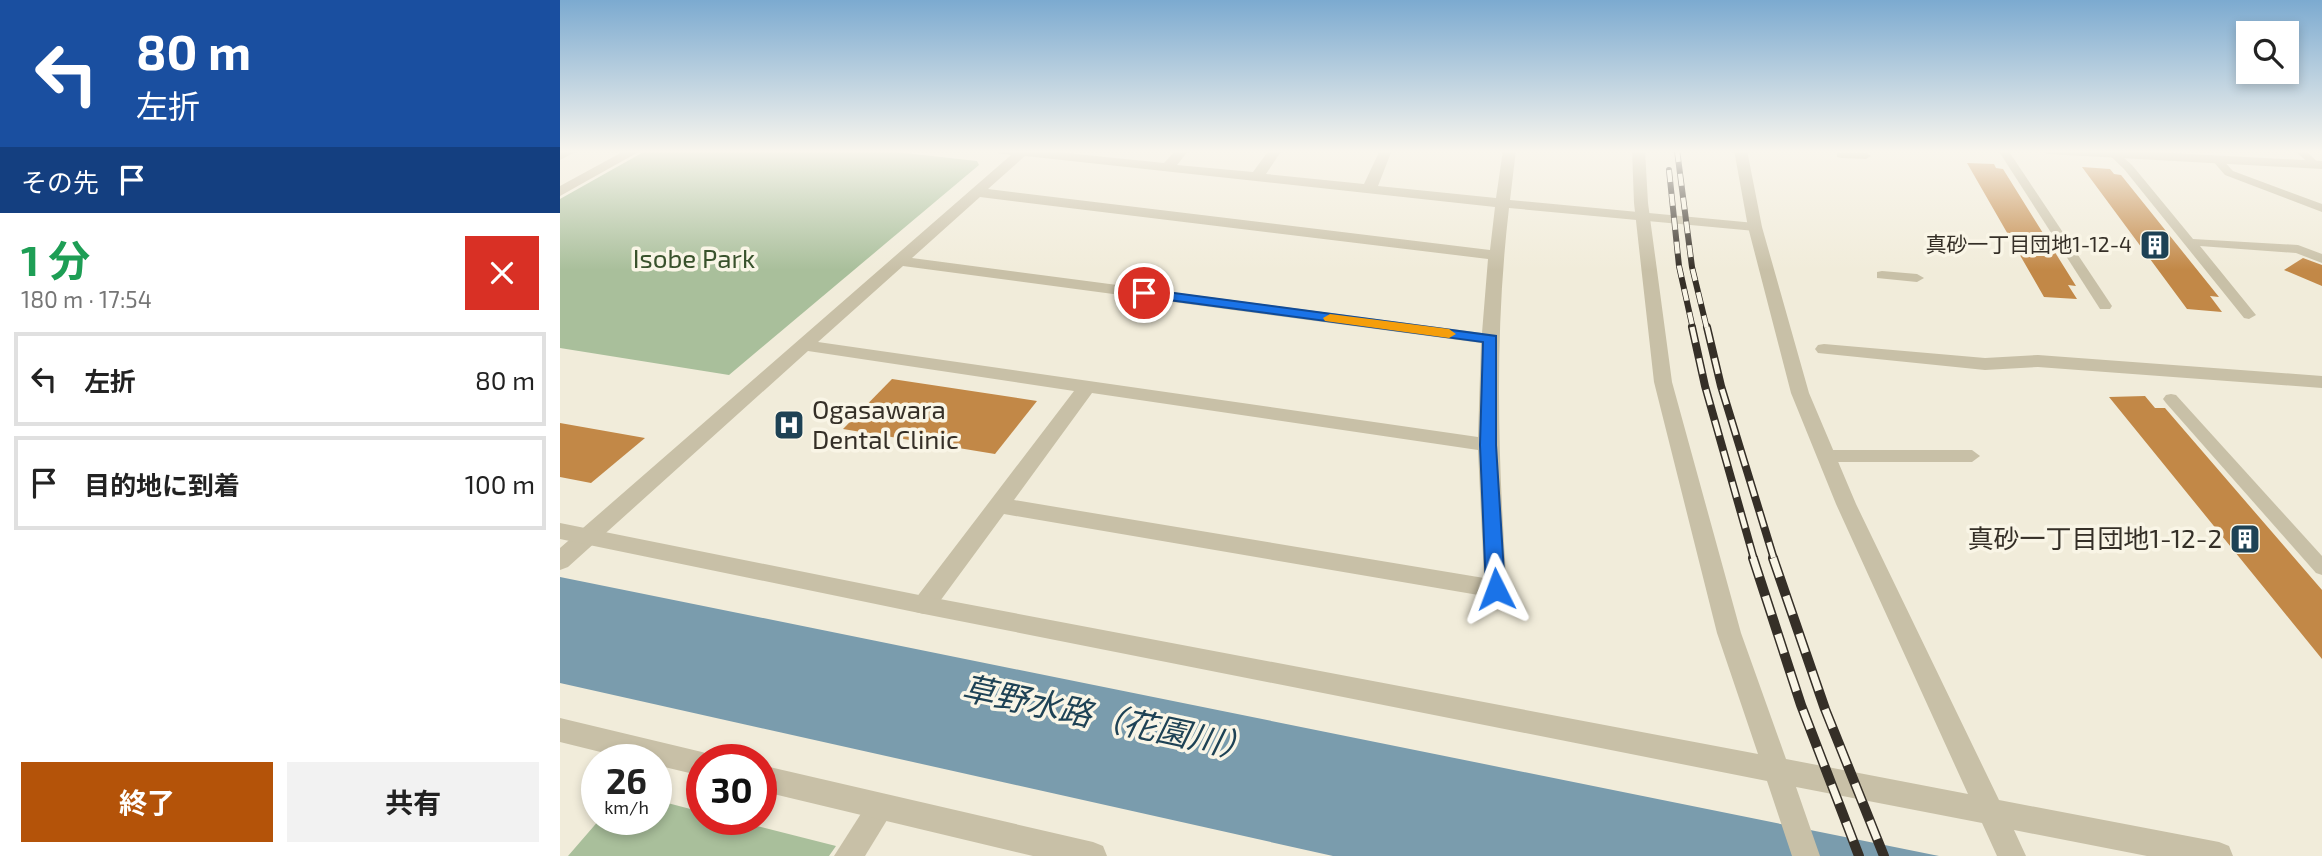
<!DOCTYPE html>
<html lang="ja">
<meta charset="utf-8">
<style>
body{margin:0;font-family:"Exo 2","Noto Sans JP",sans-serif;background:#f2f2f2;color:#222;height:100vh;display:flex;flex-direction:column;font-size:26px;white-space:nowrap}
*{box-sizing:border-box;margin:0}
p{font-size:23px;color:#767676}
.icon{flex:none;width:38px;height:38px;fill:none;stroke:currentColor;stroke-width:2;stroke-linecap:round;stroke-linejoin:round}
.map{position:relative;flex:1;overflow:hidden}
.drawer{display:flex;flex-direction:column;background:#fff;width:560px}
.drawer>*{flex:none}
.banner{background:#1a4fa0;color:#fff;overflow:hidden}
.controls{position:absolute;left:1676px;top:21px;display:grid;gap:14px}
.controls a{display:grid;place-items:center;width:63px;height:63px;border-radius:0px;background:#fff;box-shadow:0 4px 10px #0003;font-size:35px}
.speed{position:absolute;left:21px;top:744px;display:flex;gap:14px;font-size:35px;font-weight:700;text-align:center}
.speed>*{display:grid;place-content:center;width:91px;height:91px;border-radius:50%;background:#fff;box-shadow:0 4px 10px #0003;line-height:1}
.speed small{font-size:18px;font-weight:400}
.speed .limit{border:10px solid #d22;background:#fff;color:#111}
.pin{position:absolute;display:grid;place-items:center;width:60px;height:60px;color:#fff;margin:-30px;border:4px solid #fff;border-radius:50%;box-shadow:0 2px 7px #0007}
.me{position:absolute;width:77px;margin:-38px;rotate:357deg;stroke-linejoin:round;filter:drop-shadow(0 0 5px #0008)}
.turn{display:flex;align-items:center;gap:24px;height:147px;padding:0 21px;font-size:32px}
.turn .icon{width:91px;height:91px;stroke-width:2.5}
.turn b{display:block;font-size:49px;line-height:60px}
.then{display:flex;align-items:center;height:66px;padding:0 21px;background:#0003;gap:14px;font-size:26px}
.round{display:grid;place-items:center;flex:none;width:74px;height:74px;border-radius:0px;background:#f2f2f2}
.headline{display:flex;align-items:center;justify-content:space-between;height:119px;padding:0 21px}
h1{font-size:42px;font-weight:700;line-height:52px;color:#1e9e55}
.action{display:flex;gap:14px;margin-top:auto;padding:14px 21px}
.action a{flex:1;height:80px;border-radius:0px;background:#b45309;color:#fff;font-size:28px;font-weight:700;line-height:80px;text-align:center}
.action a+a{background:#f2f2f2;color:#222}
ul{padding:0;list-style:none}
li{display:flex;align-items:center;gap:21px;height:94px;margin:0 14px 10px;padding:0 7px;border:4px solid #e0e0e0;border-radius:0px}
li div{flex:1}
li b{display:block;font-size:26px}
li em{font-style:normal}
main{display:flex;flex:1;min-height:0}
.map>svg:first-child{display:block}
.green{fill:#a9bf9b}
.water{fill:#7a9cad}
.building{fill:#c28847}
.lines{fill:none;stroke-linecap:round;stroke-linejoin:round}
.service{fill:#c8c0a7;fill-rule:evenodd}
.pedestrian{fill:#c8c0a7;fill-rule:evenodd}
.minor{fill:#c8c0a7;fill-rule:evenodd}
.tertiary{fill:#c8c0a7;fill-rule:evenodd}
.rail-far2-casing{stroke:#352f27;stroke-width:6}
.rail-far1-casing{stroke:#352f27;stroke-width:8}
.rail-casing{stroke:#352f27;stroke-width:10}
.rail-far2{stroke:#f9f5e6;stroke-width:4.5;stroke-dasharray:12;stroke-linecap:butt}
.rail-far1{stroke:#f9f5e6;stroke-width:5;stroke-dasharray:16;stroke-linecap:butt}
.rail{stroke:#f9f5e6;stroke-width:7;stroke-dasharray:20;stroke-linecap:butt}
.route{fill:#1a73e8;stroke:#114b97;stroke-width:2}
.slow{fill:#f59e0b}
.labels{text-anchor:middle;stroke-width:7;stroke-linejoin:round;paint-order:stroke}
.far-poi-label{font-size:21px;fill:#352f27;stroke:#f9f5e6;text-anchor:end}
.park-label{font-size:26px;fill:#39522c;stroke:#f9f5e6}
.poi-label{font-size:26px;fill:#352f27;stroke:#f9f5e6;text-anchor:start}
.near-water-label{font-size:33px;font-style:italic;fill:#1e4255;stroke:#f9f5e6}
</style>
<main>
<section class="drawer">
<div class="banner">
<div class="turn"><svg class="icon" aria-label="left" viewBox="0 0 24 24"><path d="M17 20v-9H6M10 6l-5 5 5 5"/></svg><div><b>80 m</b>左折</div></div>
<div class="then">その先<svg class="icon" aria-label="arrive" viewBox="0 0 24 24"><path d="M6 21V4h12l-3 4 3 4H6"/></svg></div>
</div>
<div class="headline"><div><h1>1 分</h1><p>180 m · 17:54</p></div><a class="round" style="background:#d93025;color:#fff"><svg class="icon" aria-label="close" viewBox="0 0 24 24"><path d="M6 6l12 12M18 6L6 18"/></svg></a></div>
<ul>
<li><svg class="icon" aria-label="left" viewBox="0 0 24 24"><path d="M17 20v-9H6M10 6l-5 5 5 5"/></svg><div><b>左折</b></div><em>80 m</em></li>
<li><svg class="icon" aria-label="arrive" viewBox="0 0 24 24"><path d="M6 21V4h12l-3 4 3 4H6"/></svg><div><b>目的地に到着</b></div><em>100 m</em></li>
</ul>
<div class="action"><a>終了</a><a>共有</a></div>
</section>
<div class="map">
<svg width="1762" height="856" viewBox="0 0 1762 856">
<rect width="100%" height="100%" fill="#f1ecda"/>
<!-- green -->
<g class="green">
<polygon points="87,150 318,150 417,161 419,165 169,375 0,348 0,199"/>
<polygon points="96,800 142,812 142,819 169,819 276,846 269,856 8,856 40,819 96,819"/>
</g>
<!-- water -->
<polygon class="water" points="0,577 1379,856 773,856 0,683"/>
<!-- building -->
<g class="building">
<polygon points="1407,163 1434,164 1436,168 1443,169 1516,286 1508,285 1517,299 1484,297"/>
<polygon points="1522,167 1550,169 1554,174 1561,175 1659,297 1650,296 1662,312 1627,309"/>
<polygon points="1743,258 1762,265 1762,286 1724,270"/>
<polygon points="332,379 477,401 435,454 283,429"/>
<polygon points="1585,396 1595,408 1605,408 1762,590 1762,659 1549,397"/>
<polygon points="0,423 85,438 31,483 0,477"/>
</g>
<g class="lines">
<!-- service -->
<g class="service">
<polygon points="1438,150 1448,150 1552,306 1550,309 1540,309"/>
<polygon points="1544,150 1555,150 1572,165 1633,239 1738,245 1762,254 1762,263 1736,253 1640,246 1696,315 1689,319 1684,318 1564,169"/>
<polygon points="1734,150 1745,150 1762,166 1753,167"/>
<polygon points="1277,153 1306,153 1311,156 1306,159 1281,158 1277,157"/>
<polygon points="1652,157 1660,157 1673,171 1762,204 1762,212 1665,175 1651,159"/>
<polygon points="1322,271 1357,274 1364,278 1357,282 1317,278 1317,272"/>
<polygon points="1611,394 1616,395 1762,556 1762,575 1756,573 1606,403 1603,399 1606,395"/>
<polygon points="1266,450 1412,450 1420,456 1412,462 1266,462 1258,456"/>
</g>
<!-- pedestrian -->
<polygon class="pedestrian" points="1264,344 1425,358 1478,355 1762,376 1762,388 1478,367 1425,370 1258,353 1255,349 1258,345"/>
<!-- minor -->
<g class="minor">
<polygon points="19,150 0,160 0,151"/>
<polygon points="66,150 82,150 0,196 0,186"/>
<path d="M436,150H478L604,163L616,150H629L617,165L693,172L709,150H722L706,174L804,184L820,150H832L818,186L936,198L943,150H956L950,200L1195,223L1202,227L1195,231L949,208C934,336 938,461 947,589L944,595L936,598L444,514L372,612L364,614L356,612L352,605L356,598L514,391L248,351L8,567L0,570V548L451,155L437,153ZM465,156L935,207L930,250L428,189ZM420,197L928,259L922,333L352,258ZM343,266L921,343L918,437L258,342ZM532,393L918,450L924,578L454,500Z"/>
<polygon points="321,794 331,798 335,807 305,856 274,856 311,798"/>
</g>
<!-- tertiary -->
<g class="tertiary">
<polygon points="1072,150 1085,150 1088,203 1112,382 1181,633 1226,759 1408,794 1276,504 1231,393 1188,227 1174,150 1187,150 1202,227 1249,393 1296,504 1439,800 1659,842 1669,846 1673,856 1587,856 1454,830 1466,856 1437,856 1422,823 1236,787 1260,856 1232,856 1207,781 364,614 0,539 0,523 364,596 1198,754 1157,633 1094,382 1074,203"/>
<polygon points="1481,150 1557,150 1762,161 1762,169 1487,154"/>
<polygon points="0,718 142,752 151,755 153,760 142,760 142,776 96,765 96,760 73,760 0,742"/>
<polygon points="201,765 533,842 543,846 547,856 473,856 201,791"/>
</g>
<!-- rail-far2 casing -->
<g class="rail-far2-casing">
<g id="rail-far2">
<polyline points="1117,150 1132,267 1147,329"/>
<polyline points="1109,170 1119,266 1133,329"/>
</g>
</g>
<!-- rail-far1 casing -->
<g class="rail-far1-casing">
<g id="rail-far1">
<polyline points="1132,327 1145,386 1194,559"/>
<polyline points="1147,327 1161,386 1214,559"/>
</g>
</g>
<!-- rail casing -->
<g class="rail-casing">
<g id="rail">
<polyline points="1193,558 1241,705 1299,856"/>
<polyline points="1213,558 1265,709 1324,856"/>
</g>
</g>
<!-- rail-far2 -->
<use href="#rail-far2" class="rail-far2"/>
<!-- rail-far1 -->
<use href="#rail-far1" class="rail-far1"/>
<!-- rail -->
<use href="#rail" class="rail"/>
</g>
<!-- sky -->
<linearGradient id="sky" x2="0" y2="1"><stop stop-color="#7caad0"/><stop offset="0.56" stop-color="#f9f6ee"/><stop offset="1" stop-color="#f9f6ee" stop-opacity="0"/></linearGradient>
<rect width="1762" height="270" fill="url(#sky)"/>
<!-- route -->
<polygon class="route" points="584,289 936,336 936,445 945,589 943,594 936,596 929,594 926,589 920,445 923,342 579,296 579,290"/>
<!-- slow -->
<polygon class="slow" points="770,314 889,329 896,334 889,338 765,321 763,318"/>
<!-- icons -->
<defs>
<g id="building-square" transform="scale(1.575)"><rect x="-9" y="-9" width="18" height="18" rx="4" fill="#1e4255" stroke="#f9f5e6"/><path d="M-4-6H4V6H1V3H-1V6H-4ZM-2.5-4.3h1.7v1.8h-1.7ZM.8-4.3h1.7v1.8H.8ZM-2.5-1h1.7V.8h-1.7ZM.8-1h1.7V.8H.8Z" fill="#fff"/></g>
<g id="hospital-square" transform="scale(1.575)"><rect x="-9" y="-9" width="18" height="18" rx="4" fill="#1e4255" stroke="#f9f5e6"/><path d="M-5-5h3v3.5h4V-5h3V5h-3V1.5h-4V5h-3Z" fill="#fff"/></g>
</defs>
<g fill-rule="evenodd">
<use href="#building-square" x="1595" y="245"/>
<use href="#hospital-square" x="229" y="425"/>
<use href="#building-square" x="1685" y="539"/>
</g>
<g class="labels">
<!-- far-poi labels -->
<g class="far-poi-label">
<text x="1572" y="252">真砂一丁目団地1-12-4</text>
</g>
<!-- park labels -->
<g class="park-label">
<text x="134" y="268">Isobe Park</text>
</g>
<!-- poi labels -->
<g class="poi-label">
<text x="252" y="419">Ogasawara<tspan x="252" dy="30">Dental Clinic</tspan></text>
<text x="1662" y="548" text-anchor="end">真砂一丁目団地1-12-2</text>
</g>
<!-- near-water labels -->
<g class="near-water-label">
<text transform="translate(548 718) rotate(12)" y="12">草野水路（花園川）</text>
</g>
</g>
</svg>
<div class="controls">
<a><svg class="icon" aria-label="search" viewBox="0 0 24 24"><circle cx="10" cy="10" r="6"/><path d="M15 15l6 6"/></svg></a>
</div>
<div class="speed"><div>26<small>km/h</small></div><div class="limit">30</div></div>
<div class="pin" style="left:584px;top:293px;background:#d93025"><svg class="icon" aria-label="arrive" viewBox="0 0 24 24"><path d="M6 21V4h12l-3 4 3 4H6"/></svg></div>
<svg class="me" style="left:936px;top:589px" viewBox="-20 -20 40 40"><path d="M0-17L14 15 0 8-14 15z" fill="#1a73e8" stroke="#fff" stroke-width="4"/></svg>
</div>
</main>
